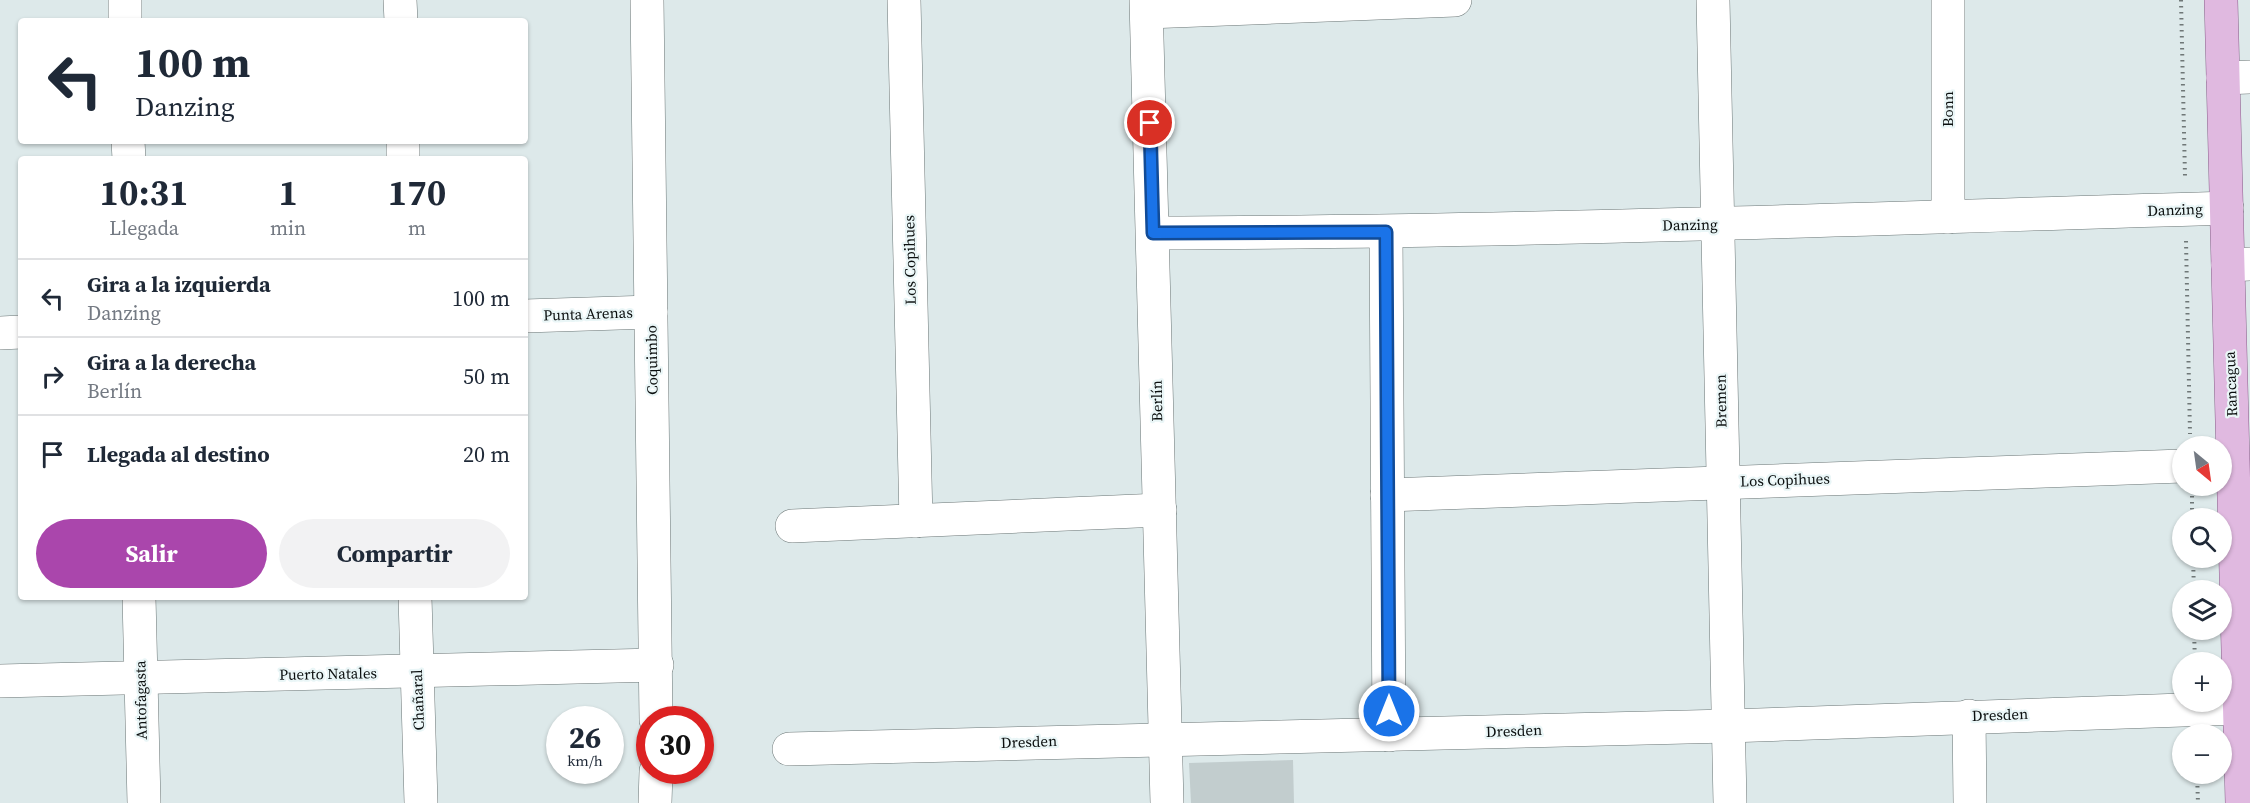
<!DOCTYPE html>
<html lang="es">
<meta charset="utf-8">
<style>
body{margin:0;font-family:"Source Serif 4",serif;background:#f2f2f3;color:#1f2937;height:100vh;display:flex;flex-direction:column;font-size:22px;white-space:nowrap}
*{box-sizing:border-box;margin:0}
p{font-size:20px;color:#747a83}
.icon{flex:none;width:33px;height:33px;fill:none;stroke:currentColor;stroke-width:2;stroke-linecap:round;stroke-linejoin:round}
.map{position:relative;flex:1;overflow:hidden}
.panel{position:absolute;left:18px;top:156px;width:510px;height:444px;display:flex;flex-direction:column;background:#fff;border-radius:6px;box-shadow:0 2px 4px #0004}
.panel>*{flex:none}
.hud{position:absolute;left:18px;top:18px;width:510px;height:126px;border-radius:6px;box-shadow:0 2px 4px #0004;background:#fff;color:#1f2937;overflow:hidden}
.needle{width:39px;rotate:151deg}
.fabs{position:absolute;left:2172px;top:436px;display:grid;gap:12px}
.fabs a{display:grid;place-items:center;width:60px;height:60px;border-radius:50%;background:#fff;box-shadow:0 2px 4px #0004;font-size:30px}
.speed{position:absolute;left:546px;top:706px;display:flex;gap:12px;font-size:30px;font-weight:700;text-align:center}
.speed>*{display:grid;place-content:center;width:78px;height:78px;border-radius:50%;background:#fff;box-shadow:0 2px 4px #0004;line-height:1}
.speed small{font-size:15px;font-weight:400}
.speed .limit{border:9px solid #d22;background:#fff;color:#111}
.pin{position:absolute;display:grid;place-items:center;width:51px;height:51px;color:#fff;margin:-26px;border:3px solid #fff;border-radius:50%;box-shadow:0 2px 6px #0007}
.me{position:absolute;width:66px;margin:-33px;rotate:0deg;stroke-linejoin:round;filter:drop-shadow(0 0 4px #0008)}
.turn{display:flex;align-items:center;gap:21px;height:126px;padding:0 18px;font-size:27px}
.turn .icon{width:78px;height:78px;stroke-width:2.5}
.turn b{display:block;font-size:42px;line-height:51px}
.eta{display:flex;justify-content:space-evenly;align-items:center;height:102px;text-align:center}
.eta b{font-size:36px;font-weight:700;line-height:42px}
.cta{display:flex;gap:12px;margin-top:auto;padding:12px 18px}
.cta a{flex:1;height:69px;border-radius:36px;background:#aa46ac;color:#fff;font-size:24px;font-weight:700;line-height:69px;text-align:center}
.cta a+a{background:#f2f2f3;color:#1f2937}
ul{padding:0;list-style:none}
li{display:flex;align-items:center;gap:18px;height:78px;padding:0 18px;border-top:2px solid #e0e1e3}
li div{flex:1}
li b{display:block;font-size:22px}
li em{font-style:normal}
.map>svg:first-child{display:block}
.building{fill:#c2cdce}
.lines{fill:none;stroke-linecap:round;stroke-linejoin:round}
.minor-casing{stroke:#6b7676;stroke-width:34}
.major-casing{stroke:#88608a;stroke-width:34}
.path{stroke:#6f7777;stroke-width:4;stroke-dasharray:1.5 4.5;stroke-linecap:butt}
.minor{stroke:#fff;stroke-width:33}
.major{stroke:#e0b9e0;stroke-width:33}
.route-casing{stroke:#114b97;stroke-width:15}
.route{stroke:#1a73e8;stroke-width:10}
.labels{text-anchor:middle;stroke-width:4.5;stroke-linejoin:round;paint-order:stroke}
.street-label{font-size:15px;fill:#0b0f0f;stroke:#eaf6f7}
</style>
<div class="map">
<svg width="2250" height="803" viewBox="0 0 2250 803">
<rect width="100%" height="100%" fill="#dde9ea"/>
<!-- building -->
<polygon class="building" points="1293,760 1294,803 1191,803 1189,763"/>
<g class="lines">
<!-- minor casing -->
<g class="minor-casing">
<g id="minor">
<polyline points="125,0 125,21"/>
<polyline points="400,0 401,21"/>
<polyline points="647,0 656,720"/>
<polyline points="904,0 916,521"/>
<polyline points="1146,0 1167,803"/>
<polyline points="1713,0 1730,803"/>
<polyline points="1948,0 1948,217"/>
<polyline points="1147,12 1455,0"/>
<polyline points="2223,78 2250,77"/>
<polyline points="128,141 129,159"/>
<polyline points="403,141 403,159"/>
<polyline points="1386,232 1389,735"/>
<path d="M1153,233C1511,232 1869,219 2227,208"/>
<polyline points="2228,265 2250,264"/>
<polyline points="525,316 651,312"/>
<polyline points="0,333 21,332"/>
<polyline points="1387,495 2182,466"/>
<polyline points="792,526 1160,510"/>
<polyline points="139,597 144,803"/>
<polyline points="415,597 421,803"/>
<polyline points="0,681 657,665"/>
<polyline points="1969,716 1970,803"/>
<polyline points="789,749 1728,726 2240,708"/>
<polyline points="655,803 656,771"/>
</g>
</g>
<!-- major casing -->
<g class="major-casing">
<polyline id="major" points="2221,0 2242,803"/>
</g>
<!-- path -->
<g class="path">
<polyline points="2181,0 2185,176"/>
<polyline points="2186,241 2190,434"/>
<polyline points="2192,496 2192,519"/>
<polyline points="2193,558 2194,591"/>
<polyline points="2194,630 2195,663"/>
<polyline points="2197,774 2198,803"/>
</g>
<!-- minor -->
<use href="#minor" class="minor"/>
<!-- major -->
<use href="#major" class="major"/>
</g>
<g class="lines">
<!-- route casing -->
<g class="route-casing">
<polyline id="route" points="1150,123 1153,233 1386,232 1389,711"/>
</g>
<!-- route -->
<use href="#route" class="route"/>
</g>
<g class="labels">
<!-- street labels -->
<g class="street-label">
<text transform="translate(1948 109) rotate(-90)" y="5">Bonn</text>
<text transform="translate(2175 210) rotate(-2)" y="5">Danzing</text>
<text transform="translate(1690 225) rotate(-1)" y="5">Danzing</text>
<text transform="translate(910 260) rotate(-91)" y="5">Los Copihues</text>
<text transform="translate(588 314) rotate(-2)" y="5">Punta Arenas</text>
<text transform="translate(652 360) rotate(-91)" y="5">Coquimbo</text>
<text transform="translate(2231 384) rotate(-92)" y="5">Rancagua</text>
<text transform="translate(1157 401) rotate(-91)" y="5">Berlín</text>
<text transform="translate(1721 401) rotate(-91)" y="5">Bremen</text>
<text transform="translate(1785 480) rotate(-2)" y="5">Los Copihues</text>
<text transform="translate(328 674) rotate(-1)" y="5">Puerto Natales</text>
<text transform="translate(141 700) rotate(-91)" y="5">Antofagasta</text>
<text transform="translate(418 700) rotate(-92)" y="5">Chañaral</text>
<text transform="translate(2000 715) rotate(-2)" y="5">Dresden</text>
<text transform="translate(1514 731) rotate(-2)" y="5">Dresden</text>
<text transform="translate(1029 742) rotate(-2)" y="5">Dresden</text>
</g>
</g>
</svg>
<div class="fabs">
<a><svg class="needle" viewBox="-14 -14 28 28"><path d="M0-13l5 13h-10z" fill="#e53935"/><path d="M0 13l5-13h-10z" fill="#747a83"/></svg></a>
<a><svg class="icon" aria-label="search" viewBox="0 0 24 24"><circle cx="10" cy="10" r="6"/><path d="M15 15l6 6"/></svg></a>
<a><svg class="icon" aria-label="layers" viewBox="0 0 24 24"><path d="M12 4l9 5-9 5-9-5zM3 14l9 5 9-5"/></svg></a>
<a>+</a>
<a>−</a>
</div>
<div class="speed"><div>26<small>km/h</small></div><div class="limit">30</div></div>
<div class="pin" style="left:1150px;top:123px;background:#d93025"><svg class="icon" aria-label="arrive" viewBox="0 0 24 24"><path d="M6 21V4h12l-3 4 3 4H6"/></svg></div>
<svg class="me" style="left:1389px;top:711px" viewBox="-20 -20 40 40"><circle r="17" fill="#1a73e8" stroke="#fff" stroke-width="3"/><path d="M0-11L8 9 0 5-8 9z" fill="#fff"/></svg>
<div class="hud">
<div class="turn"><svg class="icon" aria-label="left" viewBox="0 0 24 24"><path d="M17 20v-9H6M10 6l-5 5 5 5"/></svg><div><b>100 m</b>Danzing</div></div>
</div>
<section class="panel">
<div class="eta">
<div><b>10:31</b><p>Llegada</p></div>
<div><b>1</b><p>min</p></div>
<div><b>170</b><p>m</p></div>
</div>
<ul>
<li><svg class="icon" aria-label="left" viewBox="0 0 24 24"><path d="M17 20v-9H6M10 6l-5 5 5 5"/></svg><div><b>Gira a la izquierda</b><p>Danzing</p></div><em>100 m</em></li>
<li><svg class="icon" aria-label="right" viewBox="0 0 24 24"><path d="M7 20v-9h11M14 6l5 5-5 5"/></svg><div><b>Gira a la derecha</b><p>Berlín</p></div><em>50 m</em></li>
<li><svg class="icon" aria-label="arrive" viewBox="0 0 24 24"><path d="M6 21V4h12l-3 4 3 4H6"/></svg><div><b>Llegada al destino</b></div><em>20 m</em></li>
</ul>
<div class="cta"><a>Salir</a><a>Compartir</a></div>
</section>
</div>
